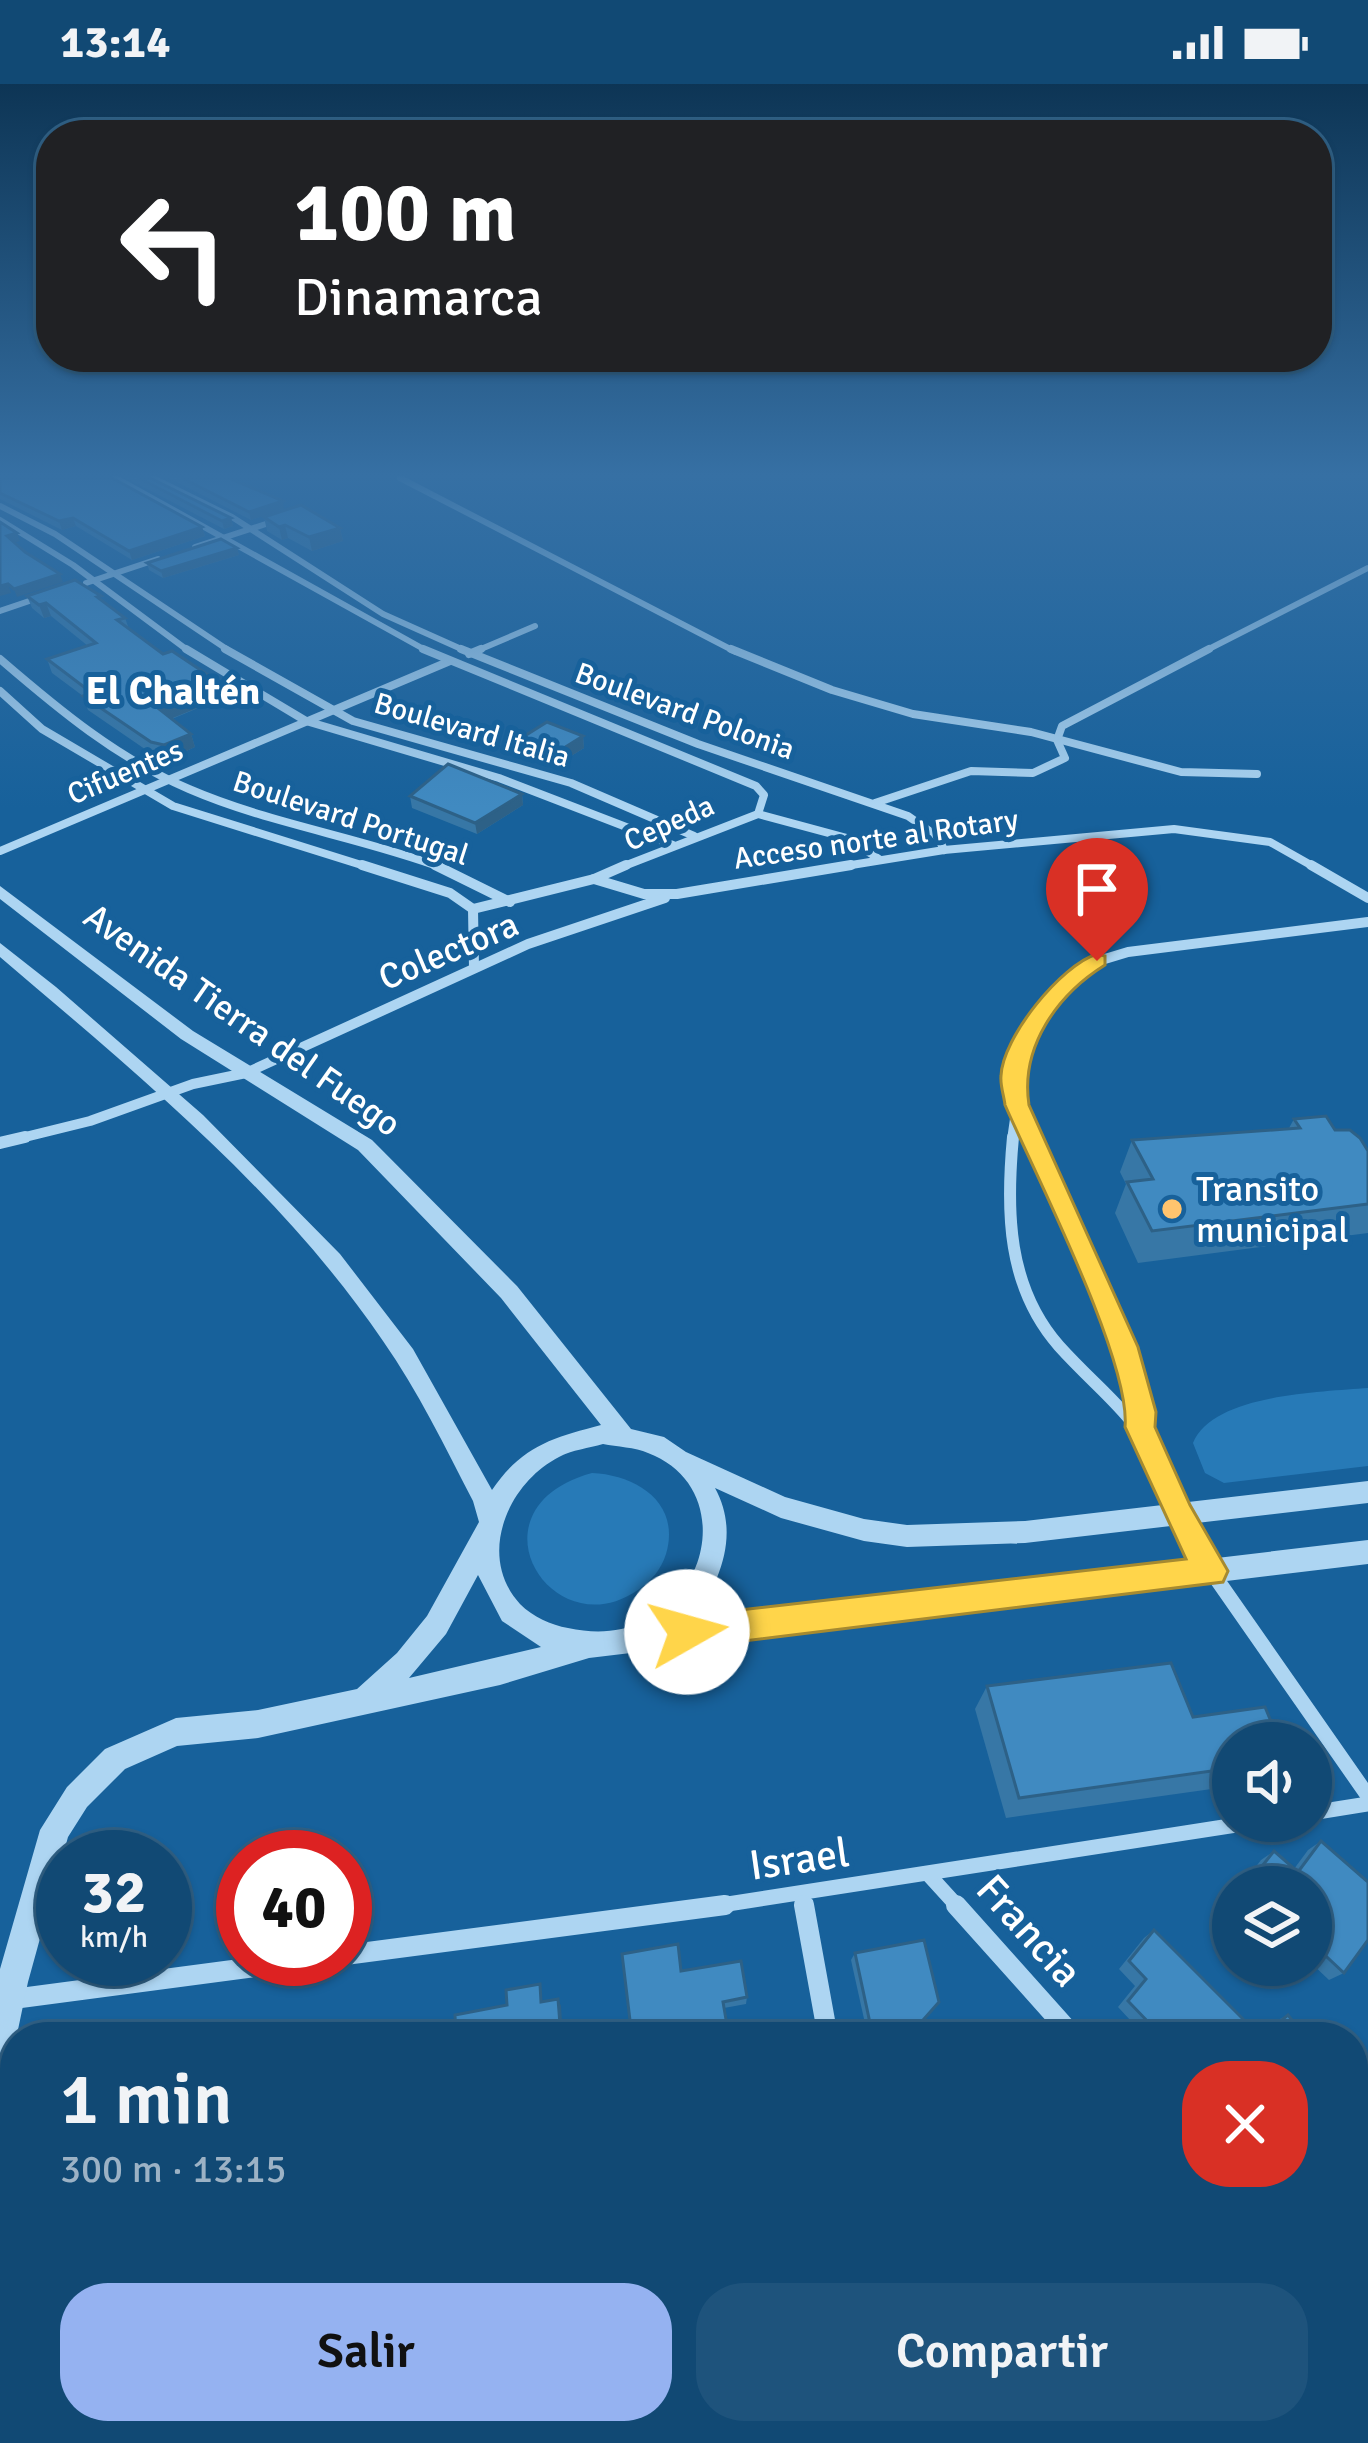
<!DOCTYPE html>
<html lang="es">
<meta charset="utf-8">
<style>
body{margin:0;font-family:Signika,sans-serif;background:#1e537c;color:#f1f3f6;height:100vh;display:flex;flex-direction:column;font-size:45px;white-space:nowrap}
*{box-sizing:border-box;margin:0}
p{font-size:39px;color:#9cb2c5}
.icon{flex:none;width:66px;height:66px;fill:none;stroke:currentColor;stroke-width:2;stroke-linecap:round;stroke-linejoin:round}
.map{position:relative;flex:1;overflow:hidden}
.side{position:absolute;left:0px;top:1938px;width:1368px;height:423px;display:flex;flex-direction:column;background:#114974;border-radius:48px 48px 0 0;box-shadow:0 3px 9px #0004,0 0 0 3px #306186}
.side>*{flex:none}
.hud{position:absolute;left:36px;top:36px;width:1296px;height:252px;border-radius:48px;box-shadow:0 3px 9px #0004,0 0 0 3px #306186;background:#202124;color:#fff;overflow:hidden}
.controls{position:absolute;left:1212px;top:1638px;display:grid;gap:24px}
.controls a{display:grid;place-items:center;width:120px;height:120px;border-radius:50%;background:#114974;box-shadow:0 3px 9px #0004,0 0 0 3px #306186;font-size:60px}
.speed{position:absolute;left:36px;top:1746px;display:flex;gap:24px;font-size:60px;font-weight:700;text-align:center}
.speed>*{display:grid;place-content:center;width:156px;height:156px;border-radius:50%;background:#114974;box-shadow:0 3px 9px #0004,0 0 0 3px #306186;line-height:1}
.speed small{font-size:30px;font-weight:400}
.speed .limit{border:18px solid #d22;background:#fff;color:#111}
.pin{position:absolute;display:grid;place-items:center;width:102px;height:102px;color:#fff;margin:-123px -51px;border-radius:50% 50% 50% 0;rotate:-45deg;box-shadow:0 0 12px #0007}
.pin .icon{rotate:45deg}
.me{position:absolute;width:132px;margin:-66px;rotate:83deg;stroke-linejoin:round;filter:drop-shadow(0 0 9px #0008)}
.turn{display:flex;align-items:center;gap:42px;height:252px;padding:0 60px;font-size:54px}
.turn .icon{width:156px;height:156px;stroke-width:2.5}
.turn b{display:block;font-size:84px;line-height:102px}
.round{display:grid;place-items:center;flex:none;width:126px;height:126px;border-radius:48px;background:#1e537c}
.headline{display:flex;align-items:center;justify-content:space-between;height:204px;padding:0 60px}
h1{font-size:72px;font-weight:600;line-height:90px}
.cta{display:flex;gap:24px;margin-top:auto;padding:24px 60px}
.cta a{flex:1;height:138px;border-radius:48px;background:#95b2f1;color:#111;font-size:48px;font-weight:600;line-height:138px;text-align:center}
.cta a+a{background:#1e537c;color:#f1f3f6}
.status{display:flex;justify-content:space-between;align-items:center;height:84px;padding:0 60px;background:#114974;direction:ltr}
.status svg{height:33px;fill:currentColor}
.map>svg:first-child{display:block}
.green{fill:#277ab7}
.lines{fill:none;stroke-linecap:round;stroke-linejoin:round}
.minor-far5{stroke:#add5f2;stroke-width:6}
.minor-far4{stroke:#add5f2;stroke-width:8}
.minor-far3{stroke:#add5f2;stroke-width:10}
.minor-far2{stroke:#add5f2;stroke-width:12}
.minor-far1{stroke:#add5f2;stroke-width:15}
.minor{stroke:#add5f2;stroke-width:20}
.tertiary{fill:#add5f2;fill-rule:evenodd}
.wall{fill:#3777a6}
.shaded-wall{fill:#2d6187}
.building{fill:#408ac1;stroke:#2d6187;stroke-width:3}
.route{fill:#ffd54a;stroke:#a68a30;stroke-width:3}
.poi-dot{fill:#ffc46e;stroke:#17619b;stroke-width:4.5}
.labels{text-anchor:middle;stroke-width:10;stroke-linejoin:round;paint-order:stroke}
.far-street-label{font-size:30px;fill:#fff;stroke:#17619b}
.street-label{font-size:36px;fill:#fff;stroke:#17619b}
.poi-label{font-size:36px;fill:#fff;stroke:#17619b;text-anchor:start}
.far-district-label{font-size:39px;font-weight:bold;fill:#fff;stroke:#17619b}
.near-street-label{font-size:42px;fill:#fff;stroke:#17619b}
</style>
<div class="status"><b>13:14</b><svg viewBox="0 0 49 12"><path d="M0 12V9h3v3zM5 12V6h3v6zM10 12V3h3v9zM15 12V0h3v12zM26 1h20v11H26zM47 4h2v5h-2z"/></svg></div>
<div class="map">
<svg width="1368" height="2359" viewBox="0 0 1368 2359">
<rect width="100%" height="100%" fill="#17619b"/>
<!-- green -->
<g class="green">
<path d="M1368,1304V1382L1224,1399L1205,1389L1193,1359C1213,1310 1320,1308 1368,1304Z"/>
<path d="M592,1389C637,1391 681,1419 666,1470C661,1486 651,1497 638,1506C551,1566 464,1424 592,1389Z"/>
</g>
<g class="lines">
<!-- minor-far5 -->
<g class="minor-far5">
<polyline points="116,394 429,568"/>
<polyline points="153,394 232,433 383,530 468,568"/>
<polyline points="400,394 736,568"/>
<polyline points="0,422 55,450 231,568"/>
<polyline points="0,436 73,481 190,568"/>
<polyline points="195,463 278,436"/>
<polyline points="86,499 158,475"/>
<polyline points="0,527 44,512"/>
<polyline points="474,568 535,542"/>
<polyline points="1203,568 1368,484"/>
</g>
<!-- minor-far4 -->
<g class="minor-far4">
<polyline points="186,565 306,637 499,694 673,761"/>
<polyline points="225,565 353,637 571,699 694,752"/>
<polyline points="423,565 756,702 764,711 758,730"/>
<polyline points="461,565 698,660 908,732 938,753 944,766"/>
<polyline points="731,565 832,606 913,630 1031,648 1181,688 1257,690"/>
<polyline points="469,570 481,565"/>
<path d="M0,575C58,625 118,675 189,705C270,740 360,753 443,784"/>
<polyline points="0,607 42,645 173,722 371,784"/>
<polyline points="875,719 971,687 1033,689 1065,674 1057,656 1062,642 1209,565"/>
<polyline points="0,767 450,577"/>
<polyline points="619,784 758,730 847,754 879,775"/>
<polyline points="833,784 944,766 1174,745 1270,758 1316,784"/>
</g>
<!-- minor-far3 -->
<g class="minor-far3">
<polyline points="362,781 450,809 473,825"/>
<polyline points="435,781 510,818"/>
<polyline points="1311,781 1368,814"/>
<polyline points="594,795 644,810 677,810 851,781"/>
<polyline points="473,825 594,795 626,781"/>
<polyline points="473,825 474,884"/>
<polyline points="13,1056 90,1037 193,1000 246,989 528,860 665,814"/>
<polyline points="1012,1056 1017,1021"/>
<polyline points="1032,1056 1017,1021 1013,992 1031,946 1069,894 1085,881 1128,868 1368,838"/>
</g>
<!-- minor-far2 -->
<g class="minor-far2">
<path d="M1013,1053C1006,1127 1007,1203 1059,1262C1105,1313 1137,1329 1167,1397"/>
<path d="M1031,1053C1060,1118 1144,1279 1140,1343"/>
<polyline points="0,1059 25,1053"/>
</g>
<!-- minor-far1 -->
<g class="minor-far1">
<polyline points="1166,1394 1211,1487 1368,1712"/>
<polyline points="1311,1729 1368,1720"/>
<polyline points="928,1790 959,1824"/>
<polyline points="802,1811 804,1824"/>
<polyline points="702,1824 1262,1737"/>
</g>
<!-- minor -->
<g class="minor">
<polyline points="804,1821 828,1953"/>
<polyline points="956,1821 1074,1953"/>
<polyline points="345,1871 725,1821"/>
<polyline points="13,1915 315,1875"/>
<polyline points="1353,2153 1368,2130"/>
<polyline points="1353,2267 1368,2284"/>
<polyline points="903,2346 906,2359"/>
<polyline points="378,2359 428,2346"/>
<polyline points="1216,2359 1224,2346"/>
</g>
<!-- tertiary -->
<path class="tertiary" d="M0,802L193,947L372,1056L517,1202L631,1345L664,1353L686,1368L785,1413L864,1435L907,1441L1025,1437L1368,1397V1419L1025,1459L907,1463L864,1457L781,1434L715,1404C740,1449 721,1497 693,1536L1368,1456V1480L589,1574L500,1601L258,1654L177,1662L125,1685L87,1723L68,1753L28,1898L15,1960L11,1968L0,1973V1885L40,1746L67,1703L105,1665L176,1634L258,1626L357,1605L397,1569L427,1532L479,1438L473,1417C445,1363 418,1307 383,1257C281,1107 136,989 0,873V859L56,903L203,1031L340,1170L413,1265L492,1406C522,1362 552,1354 601,1341L501,1214L358,1066L181,955L0,815ZM603,1360C617,1363 635,1363 648,1369C751,1408 700,1573 568,1544C551,1541 533,1533 520,1520C476,1472 508,1399 559,1373C572,1366 589,1364 603,1360ZM478,1491L502,1537L541,1563L409,1594L446,1550Z"/>
</g>
<!-- wall -->
<g class="wall">
<polygon points="0,394 202,443 205,452 132,476 76,442 62,446 0,415"/>
<polygon points="126,394 150,394 231,434 233,442 224,445"/>
<polygon points="169,394 229,394 284,425 251,436"/>
<polygon points="264,433 340,444 343,457 312,467 288,454 282,456 267,447"/>
<polygon points="237,464 239,471 163,494 149,486 147,479"/>
<polygon points="27,512 103,517 125,534 129,545 224,613 172,635 191,650 195,663 169,675 155,672 88,626 83,612 52,589 47,575 88,562 51,532 44,534 32,524"/>
<polygon points="583,652 584,664 560,679 524,665 523,653"/>
<polygon points="522,710 523,721 477,750 412,724 410,712"/>
<polygon points="1294,1035 1335,1046 1368,1067 1368,1149 1138,1179 1115,1129 1126,1100 1120,1088 1132,1056 1289,1044"/>
<polygon points="987,1602 1193,1633 1233,1659 1233,1702 1006,1734 975,1625"/>
<polygon points="1321,1757 1344,1889 1329,1896 1311,1879 1311,1803 1234,1803 1244,1796 1245,1797 1261,1776 1274,1767 1294,1785 1308,1766"/>
<polygon points="1233,1804 1233,1853 1210,1832"/>
<polygon points="1154,1846 1241,1953 1143,1953 1144,1951 1118,1923 1135,1902 1119,1885 1144,1854"/>
<polygon points="855,1869 908,1953 868,1953 851,1876"/>
<polygon points="1262,1881 1294,1881 1290,1887 1276,1894"/>
<polygon points="681,1887 747,1913 746,1920 724,1924 632,1953"/>
<polygon points="1288,1931 1305,1953 1255,1953 1274,1938"/>
<polygon points="790,2346 831,2346 834,2359 745,2359"/>
<polygon points="982,2346 1112,2347 1105,2359 977,2359 984,2348"/>
<polygon points="1288,2346 1340,2346 1352,2359 1281,2359"/>
</g>
<!-- shaded-wall -->
<g class="shaded-wall">
<polygon points="283,417 284,425 251,436 249,428"/>
<polygon points="73,434 76,442 62,446 59,437"/>
<polygon points="231,434 233,442 224,445 222,437"/>
<polygon points="285,441 288,454 282,456 279,443"/>
<polygon points="202,443 205,452 132,476 129,467"/>
<polygon points="340,444 343,457 312,467 309,453"/>
<polygon points="17,449 20,457 10,460 7,452"/>
<polygon points="237,464 239,471 163,494 161,487"/>
<polygon points="60,490 63,498 17,513 14,505"/>
<polygon points="8,500 11,509 0,512 0,502"/>
<polygon points="46,519 51,532 44,534 39,521"/>
<polygon points="220,599 224,613 163,638 159,625"/>
<polygon points="191,650 195,663 169,675 164,661"/>
<polygon points="583,652 584,664 560,679 559,667"/>
<polygon points="522,710 523,721 477,750 475,739"/>
<polygon points="558,1915 561,1922 563,1953 561,1953"/>
</g>
<!-- building -->
<g class="building">
<polygon points="0,394 112,394 202,443 129,467 73,434 59,437 0,409"/>
<polygon points="139,394 150,394 231,434 222,437"/>
<polygon points="182,394 229,394 283,417 249,428"/>
<polygon points="301,421 340,444 309,453 285,441 279,443 264,433"/>
<polygon points="0,438 17,449 7,452 25,468 60,490 14,505 8,500 0,502"/>
<polygon points="221,455 237,464 161,487 147,479"/>
<polygon points="75,496 101,512 97,513 125,534 117,536 163,570 172,567 220,599 159,625 191,650 164,661 151,658 83,612 92,609 47,575 96,559 46,519 39,521 27,512"/>
<polygon points="547,638 583,652 559,667 523,653"/>
<polygon points="448,680 522,710 475,739 410,712"/>
<polygon points="1326,1032 1335,1046 1350,1046 1360,1054 1368,1067 1368,1120 1152,1147 1127,1098 1153,1095 1132,1056 1300,1044 1294,1035"/>
<polygon points="1171,1579 1193,1633 1265,1623 1280,1659 1233,1659 1233,1684 1019,1714 987,1602"/>
<polygon points="1321,1757 1368,1798 1368,1856 1344,1889 1311,1858 1311,1803 1238,1803 1244,1796 1248,1800 1274,1767 1298,1788"/>
<polygon points="1233,1809 1233,1833 1222,1823"/>
<polygon points="1154,1846 1250,1942 1241,1953 1149,1953 1155,1945 1128,1917 1146,1895 1129,1877"/>
<polygon points="924,1856 939,1918 908,1953 873,1953 855,1869"/>
<polygon points="678,1860 681,1887 741,1877 747,1913 723,1918 729,1953 632,1953 622,1870"/>
<polygon points="540,1900 541,1918 558,1915 561,1953 456,1953 455,1931 507,1921 506,1906"/>
<polygon points="1288,1931 1305,1953 1261,1953"/>
<polygon points="61,2346 111,2346 60,2357"/>
<polygon points="805,2346 831,2346 834,2359 757,2359"/>
<polygon points="987,2346 1112,2346 1112,2347 1105,2359 988,2359 992,2352"/>
<polygon points="1312,2346 1340,2346 1352,2359 1304,2359"/>
</g>
<!-- sky -->
<linearGradient id="sky" x2="0" y2="1"><stop stop-color="#0d3555"/><stop offset="0.54" stop-color="#3670a4"/><stop offset="1" stop-color="#3670a4" stop-opacity="0"/></linearGradient>
<rect width="1368" height="724" fill="url(#sky)"/>
<!-- route -->
<path class="route" d="M1097,870L1105,872V881C1057,911 1020,963 1029,1021L1138,1263L1156,1328L1155,1343L1190,1421L1228,1487L1223,1498L687,1564L675,1560L670,1548L675,1536L687,1532L1186,1475L1125,1343C1131,1277 1035,1090 1005,1021C1004,1012 1000,1001 1001,992C1002,954 1061,881 1097,870Z"/>
<!-- markers -->
<circle class="poi-dot" cx="1172" cy="1125" r="12"/>
<g class="labels">
<!-- far-street labels -->
<g class="far-street-label">
<text transform="translate(685 627) rotate(20)" y="10">Boulevard Polonia</text>
<text transform="translate(472 646) rotate(16)" y="10">Boulevard Italia</text>
<text transform="translate(125 688) rotate(-23)" y="10">Cifuentes</text>
<text transform="translate(351 734) rotate(18)" y="10">Boulevard Portugal</text>
<text transform="translate(669 739) rotate(-24)" y="10">Cepeda</text>
<text transform="translate(876 755) rotate(-8)" y="10">Acceso norte al Rotary</text>
</g>
<!-- street labels -->
<g class="street-label">
<text transform="translate(448 866) rotate(-23)" y="13">Colectora</text>
<text transform="translate(243 935) rotate(35)" y="13">Avenida Tierra del Fuego</text>
</g>
<!-- poi labels -->
<g class="poi-label">
<text x="1196" y="1117">Transito<tspan x="1196" dy="41">municipal</tspan></text>
</g>
<!-- far-district labels -->
<g class="far-district-label">
<text x="173" y="620">El Chaltén</text>
</g>
<!-- near-street labels -->
<g class="near-street-label">
<text transform="translate(799 1774) rotate(-8)" y="15">Israel</text>
<text transform="translate(1030 1846) rotate(48)" y="15">Francia</text>
</g>
</g>
</svg>
<div class="controls">
<a><svg class="icon" aria-label="sound" viewBox="0 0 24 24"><path d="M4 9h4l5-4v14l-5-4H4zM17 9q2 3 0 6"/></svg></a>
<a><svg class="icon" aria-label="layers" viewBox="0 0 24 24"><path d="M12 4l9 5-9 5-9-5zM3 14l9 5 9-5"/></svg></a>
</div>
<div class="speed"><div>32<small>km/h</small></div><div class="limit">40</div></div>
<div class="pin" style="left:1097px;top:877px;background:#d93025"><svg class="icon" aria-label="arrive" viewBox="0 0 24 24"><path d="M6 21V4h12l-3 4 3 4H6"/></svg></div>
<svg class="me" style="left:687px;top:1548px" viewBox="-20 -20 40 40"><circle r="19" fill="#fff"/><path d="M0-13L10 11 0 6-10 11z" fill="#ffd54a"/></svg>
<div class="hud">
<div class="turn"><svg class="icon" aria-label="left" viewBox="0 0 24 24"><path d="M17 20v-9H6M10 6l-5 5 5 5"/></svg><div><b>100 m</b>Dinamarca</div></div>
</div>
<section class="side">
<div class="headline"><div><h1>1 min</h1><p>300 m · 13:15</p></div><a class="round" style="background:#d93025;color:#fff"><svg class="icon" aria-label="close" viewBox="0 0 24 24"><path d="M6 6l12 12M18 6L6 18"/></svg></a></div>
<div class="cta"><a>Salir</a><a>Compartir</a></div>
</section>
</div>
